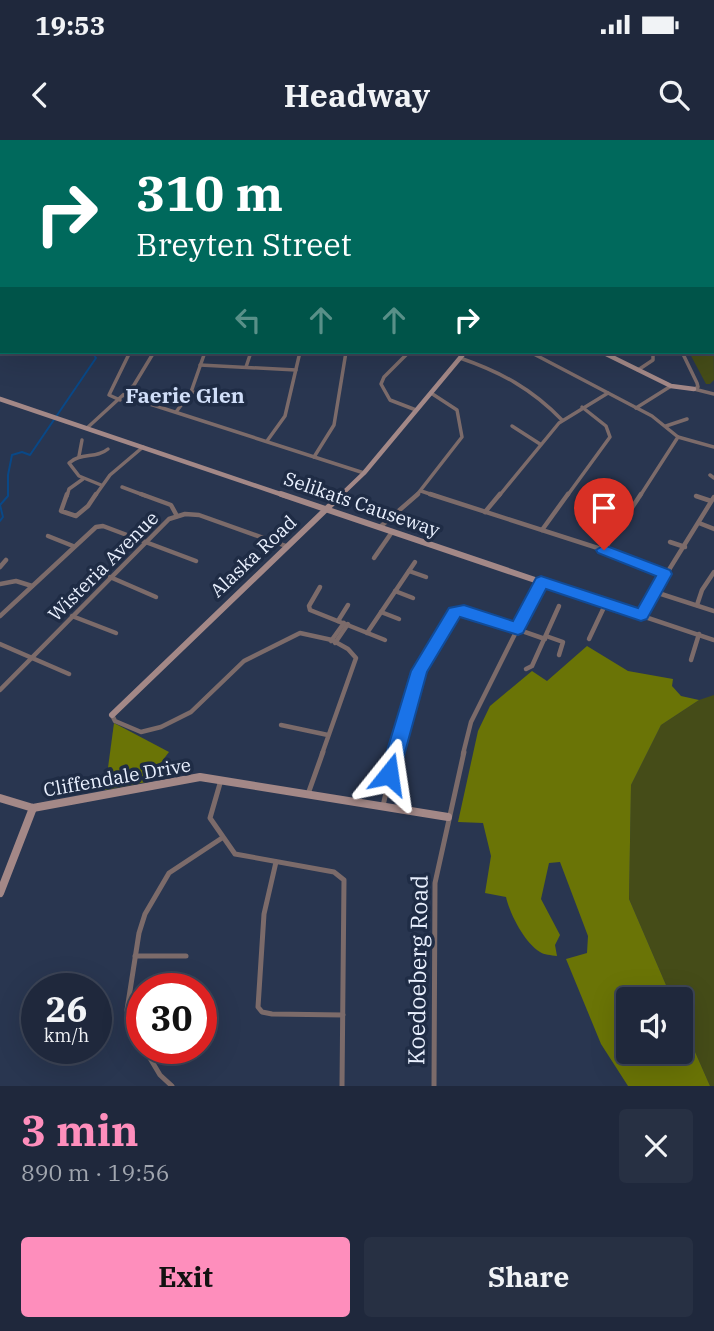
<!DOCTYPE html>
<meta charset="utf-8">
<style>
body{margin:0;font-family:"IBM Plex Serif",serif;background:#273043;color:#f1f3f6;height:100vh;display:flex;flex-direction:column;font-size:26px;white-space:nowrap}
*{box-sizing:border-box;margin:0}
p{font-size:23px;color:#a1a6af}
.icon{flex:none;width:38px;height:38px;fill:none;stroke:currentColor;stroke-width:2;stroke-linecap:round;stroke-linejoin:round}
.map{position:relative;height:946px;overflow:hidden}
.side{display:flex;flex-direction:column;background:#1f283c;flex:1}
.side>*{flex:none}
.top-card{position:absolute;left:0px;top:0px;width:714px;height:214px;box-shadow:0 7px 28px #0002,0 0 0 2px #3c4456;background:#00695c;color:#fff;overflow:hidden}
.controls{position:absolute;left:616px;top:847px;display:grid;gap:14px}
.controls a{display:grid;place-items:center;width:77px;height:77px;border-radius:7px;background:#1f283c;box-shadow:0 7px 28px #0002,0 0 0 2px #3c4456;font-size:35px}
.speed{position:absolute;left:21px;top:833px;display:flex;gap:14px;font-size:35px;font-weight:700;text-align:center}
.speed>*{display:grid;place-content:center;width:91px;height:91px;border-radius:50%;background:#1f283c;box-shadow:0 7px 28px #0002,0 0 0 2px #3c4456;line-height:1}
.speed small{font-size:18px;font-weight:400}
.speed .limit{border:10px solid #d22;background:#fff;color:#111}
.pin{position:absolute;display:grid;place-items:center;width:60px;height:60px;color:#fff;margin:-72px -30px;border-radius:50% 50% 50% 0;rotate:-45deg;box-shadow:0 0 7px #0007}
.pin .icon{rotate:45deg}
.me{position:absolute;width:77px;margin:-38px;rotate:15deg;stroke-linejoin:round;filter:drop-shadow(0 0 5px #0008)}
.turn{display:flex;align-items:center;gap:24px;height:147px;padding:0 21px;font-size:32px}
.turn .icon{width:91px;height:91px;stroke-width:2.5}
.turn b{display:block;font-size:49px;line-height:60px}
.lanes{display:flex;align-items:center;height:66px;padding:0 21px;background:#0003;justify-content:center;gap:35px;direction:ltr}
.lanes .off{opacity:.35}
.round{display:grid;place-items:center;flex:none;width:74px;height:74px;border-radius:7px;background:#273043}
.summary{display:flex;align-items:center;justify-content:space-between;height:119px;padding:0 21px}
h1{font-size:42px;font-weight:700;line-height:52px;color:#fe8ebc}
.cta{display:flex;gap:14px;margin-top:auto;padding:14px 21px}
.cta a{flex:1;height:80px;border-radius:7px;background:#fe8ebc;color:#111;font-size:28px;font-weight:700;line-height:80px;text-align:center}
.cta a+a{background:#273043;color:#f1f3f6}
.status{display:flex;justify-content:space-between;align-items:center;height:49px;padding:0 35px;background:#1f283c;direction:ltr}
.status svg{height:19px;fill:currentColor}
header{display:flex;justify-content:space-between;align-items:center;height:91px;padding:0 21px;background:#1f283c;font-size:32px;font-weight:700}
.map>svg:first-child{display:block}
.green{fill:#454c18}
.forest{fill:#6a7406}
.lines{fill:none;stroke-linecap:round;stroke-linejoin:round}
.stream{stroke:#094887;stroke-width:2}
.street-far3{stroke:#7c6b6a;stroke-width:2.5}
.street-far2{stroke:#7c6b6a;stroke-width:3.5}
.street-far1{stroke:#7c6b6a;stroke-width:4.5}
.street{stroke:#7c6b6a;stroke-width:5}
.secondary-far3{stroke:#a38887;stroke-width:3.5}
.secondary-far2{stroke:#a38887;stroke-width:4.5}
.secondary-far1{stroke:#a38887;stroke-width:6}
.secondary{stroke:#a38887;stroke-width:8}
.primary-far1{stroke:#c19e9d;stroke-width:4.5}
.primary{stroke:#c19e9d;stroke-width:5}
.route{fill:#1a73e8;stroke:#114b97;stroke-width:2}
.labels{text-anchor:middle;stroke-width:7;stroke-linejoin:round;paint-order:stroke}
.street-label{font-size:19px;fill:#eaf1ff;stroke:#1f2c45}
.far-district-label{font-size:21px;font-weight:bold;fill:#d0def8;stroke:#1f2c45}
.near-street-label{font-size:23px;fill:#eaf1ff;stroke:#1f2c45}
</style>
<div class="status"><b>19:53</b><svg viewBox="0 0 49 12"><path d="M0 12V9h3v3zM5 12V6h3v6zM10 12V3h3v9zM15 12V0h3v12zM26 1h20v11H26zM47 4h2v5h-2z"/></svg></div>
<header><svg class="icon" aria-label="back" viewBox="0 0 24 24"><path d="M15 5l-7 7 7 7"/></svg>Headway<svg class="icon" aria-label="search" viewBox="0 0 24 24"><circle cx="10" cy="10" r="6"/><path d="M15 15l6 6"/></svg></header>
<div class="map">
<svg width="714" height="946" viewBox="0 0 714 946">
<rect width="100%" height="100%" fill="#293650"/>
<!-- green -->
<g class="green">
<polygon points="223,0 623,0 626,2 225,2"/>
<polygon points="712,50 714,240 710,244 706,244 689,212 712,212"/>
<polygon points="714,555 714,946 710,946 681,880 681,859 672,859 629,759 631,645 661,585 699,560"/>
</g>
<!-- forest -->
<g class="forest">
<path d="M587,506L628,531L673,539L672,546L681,556L699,560L661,585L631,645L629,759L672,859H628V912H681V880L710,946H628L601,904L566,819L587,813L588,796L560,722L549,723L541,759L560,795L555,805L557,816C551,815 544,815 540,812C524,802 510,774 506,757L485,753L491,716L483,683L458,682L478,591L490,566L532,531L547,541Z"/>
<polygon points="114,583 169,612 146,642 105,650"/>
</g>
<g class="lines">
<!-- stream -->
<g class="stream">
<polyline points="421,2 425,0"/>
<polyline points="0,381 3,377 0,365 8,356 8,335 12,315 22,312 30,315 96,218 92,212"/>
</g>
<!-- street-far3 -->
<g class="street-far3">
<polyline points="663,0 666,2"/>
<polyline points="15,2 18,0"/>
<polyline points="52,2 66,0"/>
<polyline points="187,2 209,0"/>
</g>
<!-- street-far2 -->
<g class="street-far2">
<polyline points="409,212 384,237 381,244 390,260 416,270"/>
<polyline points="530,212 652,276 678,297 640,356"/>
<polyline points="682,212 697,243 698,247 694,249 714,254"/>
<path d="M460,218C501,232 532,249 562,280"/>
<polyline points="200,225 296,230"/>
<polyline points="246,227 251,212"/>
<polyline points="638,230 653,220 653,212"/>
<polyline points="191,252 240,258"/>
<polyline points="125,256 364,333"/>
<polyline points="120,260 109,255 130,212"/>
<polyline points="636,268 671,246"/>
<polyline points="176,272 191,252 205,212"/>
<polyline points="512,286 540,304"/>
<polyline points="666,286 687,279"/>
<polyline points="87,288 134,245 154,212"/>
<polyline points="678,297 714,307"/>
<polyline points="267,301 285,276 300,212"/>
<polyline points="79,316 82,300"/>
<polyline points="314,317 334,285 346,212"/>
<polyline points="710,335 714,338"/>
<path d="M101,345L79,336L69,323C81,312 96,319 108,309"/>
<polyline points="122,347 146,356"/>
<polyline points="421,351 436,356"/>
<polyline points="67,356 69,349 83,339"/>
<polyline points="95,356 110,335 143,307"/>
<polyline points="416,356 462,297 457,270 431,253"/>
<polyline points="499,356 559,283 608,253"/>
<polyline points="567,356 610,297 606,286 582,267"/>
</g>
<!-- street-far1 -->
<g class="street-far1">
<polyline points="67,354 61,371 76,376 88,366 96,354"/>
<polyline points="141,354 171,365 177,376"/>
<polyline points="430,354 604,410 665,434"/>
<polyline points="696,356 711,361"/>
<polyline points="485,372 500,354"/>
<polyline points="699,383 714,389"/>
<polyline points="380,387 418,354"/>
<polyline points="542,390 568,354"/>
<polyline points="48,396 73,406"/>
<polyline points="670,402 685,407"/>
<polyline points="604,410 641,354"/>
<polyline points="374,418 392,392"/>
<polyline points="0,427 6,420"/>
<polyline points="409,431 426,437"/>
<polyline points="110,437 156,457"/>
<polyline points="0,444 16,441 32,446"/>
<polyline points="320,447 309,466 310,470 385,500"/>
<polyline points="395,451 413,458"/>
<polyline points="655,452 714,471"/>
<polyline points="697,465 702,450 714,432"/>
<polyline points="381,472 399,479"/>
<polyline points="641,475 714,357"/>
<polyline points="0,476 96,387 103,386 196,421"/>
<polyline points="72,476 116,493"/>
<polyline points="338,481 348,465"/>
<polyline points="367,493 415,422"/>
<polyline points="546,496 563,502 559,515"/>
<polyline points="589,499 606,463"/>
<polyline points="331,501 344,483"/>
<polyline points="335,503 348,484"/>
<polyline points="0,504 69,534"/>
<polyline points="691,520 699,494"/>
<polyline points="526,529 532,526 559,466"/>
<polyline points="0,550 169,379 185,374 199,375 286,406"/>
<polyline points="112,575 115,581 141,592 161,587 191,572 244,521 300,493 332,500 348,509 356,518 322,614"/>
<polyline points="281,585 328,595"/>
<polyline points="394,614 417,536 453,475 464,471 545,499"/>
<polyline points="463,614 471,582 541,442 714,500"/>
</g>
<!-- street -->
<g class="street">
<polyline points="221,640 210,678 235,714 334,732 344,740 342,946"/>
<polyline points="308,654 323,612"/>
<polyline points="383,666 395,612"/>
<polyline points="276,722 264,774 258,867 262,872 272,874 343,875"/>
<polyline points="135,816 186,816"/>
<polyline points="142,904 129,880 127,870 139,793 145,774 169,733 222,698"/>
<polyline points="144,908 160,935 172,946"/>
<polyline points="434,946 435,743 464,612"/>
</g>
<!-- secondary-far3 -->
<polyline class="secondary-far3" points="216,0 218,2"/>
<!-- secondary-far2 -->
<g class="secondary-far2">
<polyline points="602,212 671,246 694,249"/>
<polyline points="0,259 286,356"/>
<polyline points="340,356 364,333 465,212"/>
</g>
<!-- secondary-far1 -->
<g class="secondary-far1">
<polyline points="281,354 541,442"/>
<polyline points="112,575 342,354"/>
</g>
<!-- secondary -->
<g class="secondary">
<polyline points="0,658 33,668 200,637 448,677"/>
<polyline points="0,753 33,668"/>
</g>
<!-- primary-far1 -->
<g class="primary-far1">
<polyline points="693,0 696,2"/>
<polyline points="701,0 703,2"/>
<polyline points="712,8 714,10"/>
<polyline points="712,14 714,16"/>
</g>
<!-- primary -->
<polyline class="primary" points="0,174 2,172"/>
</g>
<!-- route -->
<polygon class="route" points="604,405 670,430 672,434 647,479 641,481 546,449 523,493 518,495 460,477 427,532 399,634 396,640 389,642 383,640 380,634 411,531 449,468 464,465 513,481 536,438 541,436 638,468 656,436 598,413 596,410"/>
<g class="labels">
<!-- street labels -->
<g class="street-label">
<text transform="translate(362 364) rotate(19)" y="7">Selikats Causeway</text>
<text transform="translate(253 416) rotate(-43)" y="7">Alaska Road</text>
<text transform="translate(103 426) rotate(-45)" y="7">Wisteria Avenue</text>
<text transform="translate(117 637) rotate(-10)" y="7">Cliffendale Drive</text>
</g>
<!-- far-district labels -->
<g class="far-district-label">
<text x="185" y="263">Faerie Glen</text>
</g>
<!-- near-street labels -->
<g class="near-street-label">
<text transform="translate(418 830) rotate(-89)" y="8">Koedoeberg Road</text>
</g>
</g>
</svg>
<div class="controls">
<a><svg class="icon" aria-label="sound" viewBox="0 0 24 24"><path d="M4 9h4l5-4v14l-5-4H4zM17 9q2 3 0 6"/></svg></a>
</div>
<div class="speed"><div>26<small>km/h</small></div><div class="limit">30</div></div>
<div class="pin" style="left:604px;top:410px;background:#d93025"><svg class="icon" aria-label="arrive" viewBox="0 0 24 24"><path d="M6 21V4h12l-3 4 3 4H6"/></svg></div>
<svg class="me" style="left:389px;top:634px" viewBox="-20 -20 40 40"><path d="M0-17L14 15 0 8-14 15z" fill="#1a73e8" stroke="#fff" stroke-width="4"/></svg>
<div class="top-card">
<div class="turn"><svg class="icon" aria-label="right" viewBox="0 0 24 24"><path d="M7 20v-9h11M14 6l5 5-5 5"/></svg><div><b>310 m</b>Breyten Street</div></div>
<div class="lanes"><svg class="icon off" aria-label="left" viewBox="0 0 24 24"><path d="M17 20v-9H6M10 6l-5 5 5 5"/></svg><svg class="icon off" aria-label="ahead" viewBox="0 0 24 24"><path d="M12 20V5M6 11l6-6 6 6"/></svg><svg class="icon off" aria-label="ahead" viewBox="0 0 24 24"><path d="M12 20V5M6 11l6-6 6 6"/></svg><svg class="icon" aria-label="right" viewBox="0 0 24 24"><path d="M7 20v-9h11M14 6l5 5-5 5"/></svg></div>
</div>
</div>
<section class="side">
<div class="summary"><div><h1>3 min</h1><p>890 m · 19:56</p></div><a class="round"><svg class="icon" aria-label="close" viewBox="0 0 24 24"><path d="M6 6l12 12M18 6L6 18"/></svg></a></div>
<div class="cta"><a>Exit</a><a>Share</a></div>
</section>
